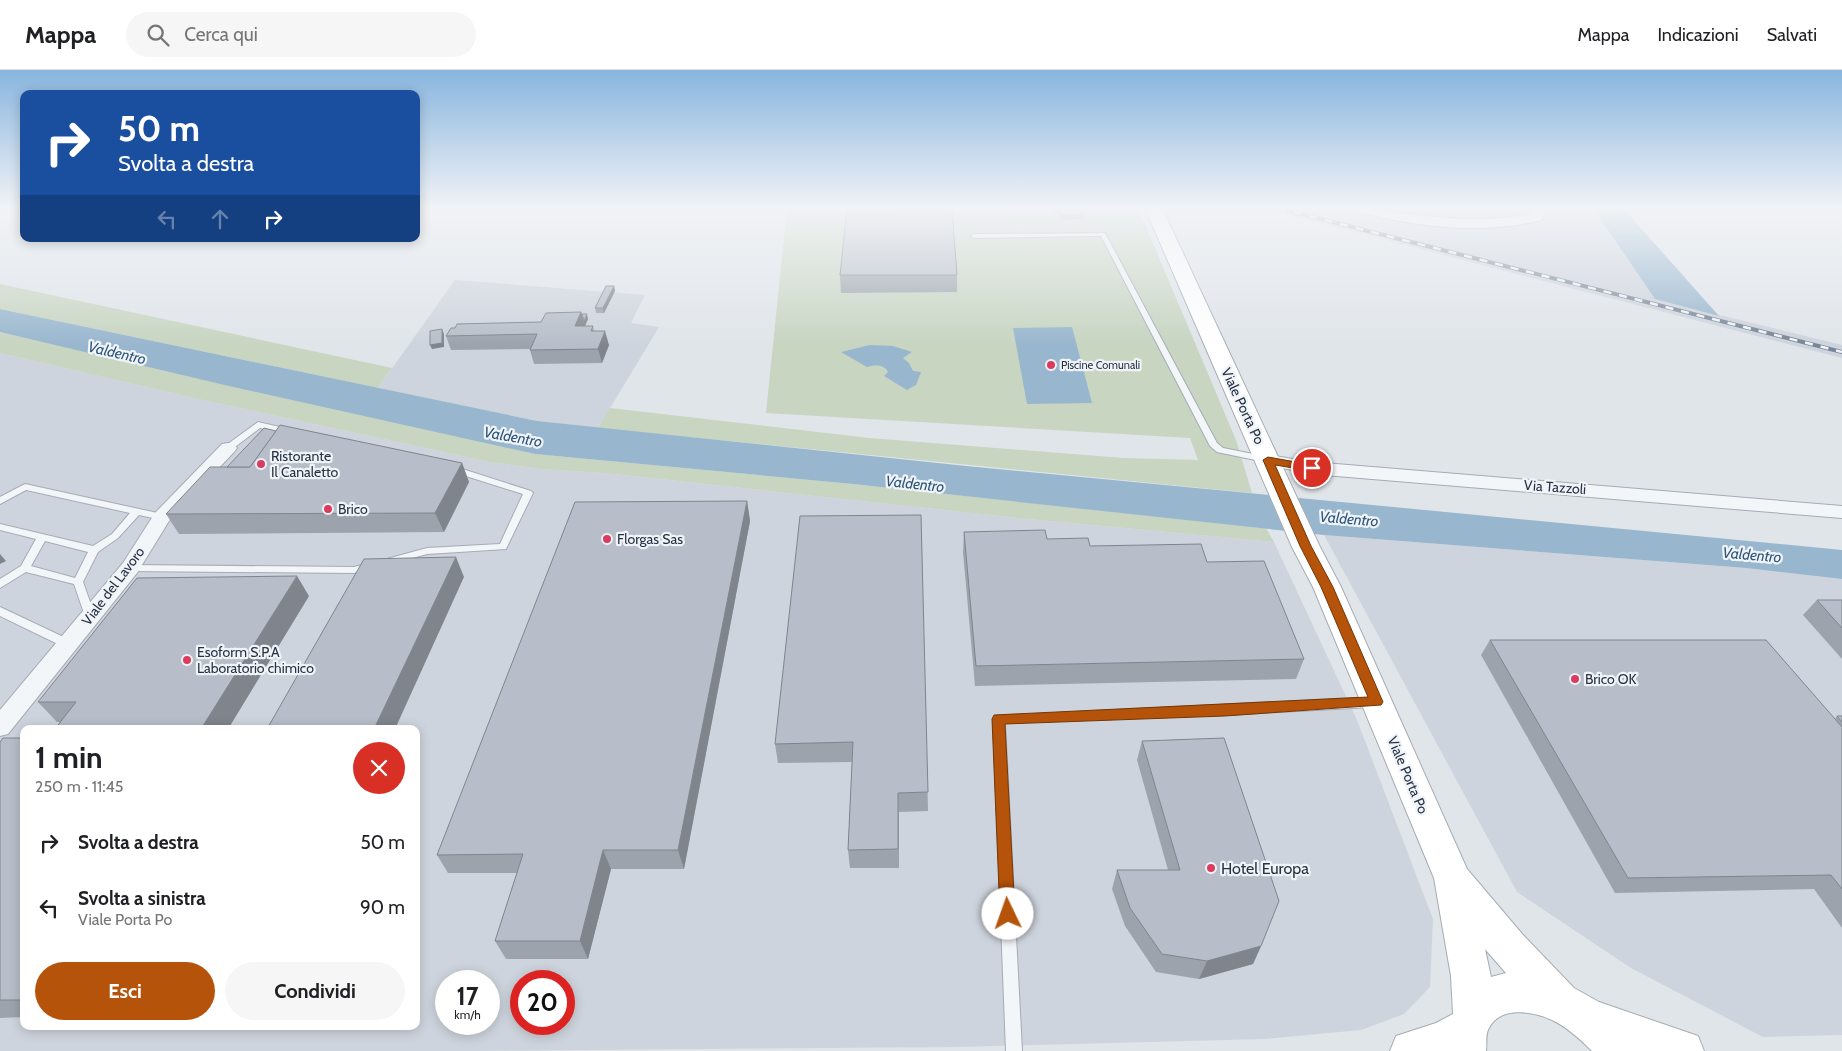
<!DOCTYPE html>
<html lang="it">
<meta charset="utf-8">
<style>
body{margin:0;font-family:Cabin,sans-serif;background:#f6f6f6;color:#202124;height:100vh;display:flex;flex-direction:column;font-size:19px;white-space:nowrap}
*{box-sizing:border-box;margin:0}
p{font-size:16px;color:#757577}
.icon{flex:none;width:28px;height:28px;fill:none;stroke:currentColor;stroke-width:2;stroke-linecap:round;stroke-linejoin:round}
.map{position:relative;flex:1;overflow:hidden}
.panel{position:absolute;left:20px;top:655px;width:400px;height:305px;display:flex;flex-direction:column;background:#fff;border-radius:10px;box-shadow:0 2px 12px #0003}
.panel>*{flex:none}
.guide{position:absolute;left:20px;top:20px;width:400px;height:152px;border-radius:10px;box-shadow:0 2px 12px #0003;background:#1a4fa0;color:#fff;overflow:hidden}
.speed{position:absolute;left:435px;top:900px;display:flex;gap:10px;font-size:25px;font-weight:700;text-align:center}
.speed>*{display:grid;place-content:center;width:65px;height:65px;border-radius:50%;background:#fff;box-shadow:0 2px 12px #0003;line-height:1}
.speed small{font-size:12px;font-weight:400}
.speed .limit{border:8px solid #d22;background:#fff;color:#111}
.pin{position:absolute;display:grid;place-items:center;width:42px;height:42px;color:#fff;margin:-21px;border:2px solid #fff;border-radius:50%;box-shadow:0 1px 5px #0007}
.me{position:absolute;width:55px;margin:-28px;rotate:357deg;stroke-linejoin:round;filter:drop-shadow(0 0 4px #0008)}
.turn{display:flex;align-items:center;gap:18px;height:105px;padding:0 15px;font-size:22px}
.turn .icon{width:65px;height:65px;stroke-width:2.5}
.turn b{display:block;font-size:35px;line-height:42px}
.lanes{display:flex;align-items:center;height:48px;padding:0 15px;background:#0003;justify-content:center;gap:25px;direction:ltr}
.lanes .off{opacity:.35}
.round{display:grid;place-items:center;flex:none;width:52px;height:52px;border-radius:26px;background:#f6f6f6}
.headline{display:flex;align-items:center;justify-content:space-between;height:85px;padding:0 15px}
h1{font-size:30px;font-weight:700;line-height:38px}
.primary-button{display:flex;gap:10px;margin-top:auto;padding:10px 15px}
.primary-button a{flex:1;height:58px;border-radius:30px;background:#b45309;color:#fff;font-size:20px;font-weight:700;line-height:58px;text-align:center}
.primary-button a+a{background:#f6f6f6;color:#202124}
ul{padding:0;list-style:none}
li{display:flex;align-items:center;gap:15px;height:65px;padding:0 15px}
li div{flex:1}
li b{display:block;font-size:19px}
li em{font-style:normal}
header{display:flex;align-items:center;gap:30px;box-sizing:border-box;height:70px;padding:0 25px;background:#fff;border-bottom:1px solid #e0e0e0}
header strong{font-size:24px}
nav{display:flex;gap:28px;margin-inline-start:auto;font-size:18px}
.search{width:350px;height:45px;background:#f6f6f6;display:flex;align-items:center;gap:12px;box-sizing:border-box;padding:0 18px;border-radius:28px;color:#757577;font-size:19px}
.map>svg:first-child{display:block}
.built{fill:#ced4dd;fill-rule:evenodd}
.green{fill:#c7d5c1}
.water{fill:#98b6ce}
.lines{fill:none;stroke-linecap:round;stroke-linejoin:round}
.lane-casing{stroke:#a5acb5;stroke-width:2}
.street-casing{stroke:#a5acb5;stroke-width:2}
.secondary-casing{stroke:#a5acb5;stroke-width:2}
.lane{fill:#f3f6f8;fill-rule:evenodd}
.street{fill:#f3f6f8;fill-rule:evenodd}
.secondary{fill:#fff;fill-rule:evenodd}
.rail-casing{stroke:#788596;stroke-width:4}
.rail{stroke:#f0f4f8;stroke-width:2.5;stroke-dasharray:8;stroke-linecap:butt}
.wall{fill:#9da3ad}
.shaded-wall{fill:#80858d}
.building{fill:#b7bec9;stroke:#80858d}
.route{fill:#b45309;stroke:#753606}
.poi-dot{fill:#da3b5e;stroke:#f0f4f8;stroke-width:2}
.labels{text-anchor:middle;stroke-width:4.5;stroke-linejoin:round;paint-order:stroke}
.far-poi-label{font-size:11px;fill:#273344;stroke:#f0f4f8;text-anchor:start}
.street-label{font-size:14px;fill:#273344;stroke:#f0f4f8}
.poi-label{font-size:14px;fill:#273344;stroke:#f0f4f8;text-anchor:start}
.water-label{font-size:15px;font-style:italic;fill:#2e567b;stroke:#f0f4f8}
.near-poi-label{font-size:16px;fill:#273344;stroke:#f0f4f8;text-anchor:start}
</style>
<header>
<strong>Mappa</strong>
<div class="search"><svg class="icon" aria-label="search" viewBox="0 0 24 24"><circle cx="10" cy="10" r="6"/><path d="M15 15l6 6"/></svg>Cerca qui</div>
<nav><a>Mappa</a><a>Indicazioni</a><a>Salvati</a></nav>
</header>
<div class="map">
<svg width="1842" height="981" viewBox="0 0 1842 981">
<rect width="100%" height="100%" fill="#e0e5ea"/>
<!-- built -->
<g class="built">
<polygon points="1261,138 1593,138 1655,229 1842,275 1842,288"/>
<polygon points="455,210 645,225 631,253 659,257 598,358 537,351 378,318"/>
<path d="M0,283L198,329L490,392L540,399L604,403L1028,449L1274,472L1357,650L1433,849L1430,917L1404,944L1361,960L1264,969L955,977L466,981H0ZM24,659H416V956H24ZM446,911H489V954H446ZM521,911H564V954H521Z"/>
<polygon points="1324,465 1746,498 1842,509 1842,965 1763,967 1631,898 1517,822"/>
</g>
<!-- green -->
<g class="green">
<polygon points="787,138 1138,138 1236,370 1252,423 598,358 610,338 869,368 1123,388 1198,390 1190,368 766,343"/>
<polygon points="0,214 392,298 378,318 0,239"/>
<polygon points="0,262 535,384 853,414 1266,458 1274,472 1028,449 604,403 540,399 490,392 198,329 0,283"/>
</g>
<!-- water -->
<g class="water">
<polygon points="1593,138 1623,138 1719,246 1655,229"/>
<polygon points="0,239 537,351 966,396 1842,480 1842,509 1746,498 1324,465 853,414 535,384 229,316 0,262"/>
<polygon points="1072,257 1092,333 1027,334 1013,258"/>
<path d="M870,275L893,276L912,282L903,288L909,293L913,301L921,302L916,315L907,320L884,306L888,302C884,294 875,295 867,297L841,282Z"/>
</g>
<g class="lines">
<!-- lane casing -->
<g class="lane-casing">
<g id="lane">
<polygon points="1105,163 1217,373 1223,378 1268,387 1269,389 1268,391 1265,392 1217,382 1210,376 1101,166 974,168 971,166 974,164"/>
<polygon points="258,352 293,360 294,362 290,365 260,358 231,380 225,380 224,378 225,376"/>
<polygon points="453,396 531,421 533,423 506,479 427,484 387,495 383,494 382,492 383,490 427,478 500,474 523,424 450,401 448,399"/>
<path d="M25,414L162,444L167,447L162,450L139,445L118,468L98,482L83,512L95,546L94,549H86L74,514L26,502L0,518V509L21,496L36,469L0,460V454L93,476L112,464L130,443L26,420L0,434V427ZM45,471L88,482L75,508L31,496Z"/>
<polygon points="370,493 375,496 374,498 354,503 130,501 125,498 130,495 354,497"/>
<polygon points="0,537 72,571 73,574 72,577 64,577 0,546"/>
<polygon points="1373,627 1377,629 1379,632 1377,635 1373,637 1225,645 1005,653 1022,981 1006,981 993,649 995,646"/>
</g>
</g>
<!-- street casing -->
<g class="street-casing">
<g id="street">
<path d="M1354,138C1378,138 1400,144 1424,146C1459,150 1497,151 1532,144L1534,138H1546L1542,150C1482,165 1415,157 1356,141Z"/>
<polygon points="228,373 234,374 237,378 234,382 169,451 137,503 8,664 0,666 0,640 123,493 155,443 222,374"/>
<polygon points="1268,385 1312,392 1842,436 1842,448 1312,404 1262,394 1259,390 1262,386"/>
</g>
</g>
<!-- secondary casing -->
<g class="secondary-casing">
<path id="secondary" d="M1145,138H1162L1320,477L1341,517L1467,799L1523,865L1574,918L1599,932L1698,966L1704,981H1592C1580,969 1567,957 1552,950C1533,941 1500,936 1489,958C1485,964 1487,974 1486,981H1390L1396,966L1436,953L1453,944L1451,906L1434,808L1313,517L1292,477ZM1485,879L1506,903L1491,907Z"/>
</g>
<!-- lane -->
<use href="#lane" class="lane"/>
<!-- street -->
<use href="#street" class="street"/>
<!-- secondary -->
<use href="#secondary" class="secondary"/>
<!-- rail casing -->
<g class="rail-casing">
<polyline id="rail" points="1278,138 1842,282"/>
</g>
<!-- rail -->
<use href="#rail" class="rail"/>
</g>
<!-- wall -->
<g class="wall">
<polygon points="892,138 953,138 953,150 957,205 957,222 841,223 840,205 892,141"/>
<polygon points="1051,138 1081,138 1084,145 1084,149 1061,150 1059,144 1054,145"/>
<polygon points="614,216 615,221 604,243 596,243 595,238"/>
<polygon points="581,242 582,244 588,249 585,256 593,256 594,261 609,275 602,293 534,294 530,280 531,279 451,280 446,266 541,252"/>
<polygon points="276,361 462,393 469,412 444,462 179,464 166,444 227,397"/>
<polygon points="747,431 750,451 684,799 611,799 588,889 506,889 495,871 517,803 448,803 437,785"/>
<polygon points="921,445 928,741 899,742 899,798 850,798 848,780 852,692 778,693 775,674"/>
<polygon points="964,462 1047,469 1090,476 1207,492 1304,589 1296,609 975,616 963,482"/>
<polygon points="309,526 228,659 55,659 60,652 57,652 38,632"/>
<polygon points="1817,530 1842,530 1842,589 1803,545"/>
<polygon points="1490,570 1835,649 1837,646 1842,646 1842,858 1814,819 1615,823 1481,585"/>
<polygon points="24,668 24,947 0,948 0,672"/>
<polygon points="1142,671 1261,876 1253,894 1199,909 1156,902 1125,856 1112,819 1117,800 1168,800 1137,690"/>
</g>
<!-- shaded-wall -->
<g class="shaded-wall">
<polygon points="614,216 615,221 604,243 603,238"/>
<polygon points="581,242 584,251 587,244 588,249 579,270 575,256"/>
<polygon points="442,259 444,264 444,277 432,279 430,275"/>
<polygon points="605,261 609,275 602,293 598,279"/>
<polygon points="462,393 469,412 444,462 435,443"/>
<polygon points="747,431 750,451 684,799 678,780"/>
<polygon points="0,484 6,491 0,494"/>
<polygon points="456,487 464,507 395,659 374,659"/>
<polygon points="297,506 309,526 228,659 201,659"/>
<polygon points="603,780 611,799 588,889 580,871"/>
<polygon points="1261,876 1253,894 1199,909 1207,891"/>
</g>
<!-- building -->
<g class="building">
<polygon points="847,138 888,138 888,141 952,141 957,205 840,205"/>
<polygon points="925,138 953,138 953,139 948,139 948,141 937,141 937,139"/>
<polygon points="1053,138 1081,138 1084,145 1062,146 1059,140 1054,140"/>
<polygon points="606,216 614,216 603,238 595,238"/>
<polygon points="581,242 575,256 593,256 591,261 605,261 598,279 530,280 537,264 446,266 451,258 455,258 457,254 541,252 546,243"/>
<polygon points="582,244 587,244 584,251"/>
<polygon points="442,259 442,273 430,275 430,261"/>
<polygon points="280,355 462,393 435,443 166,444 210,397 250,397"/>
<polygon points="264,358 276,361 250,397 227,397"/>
<polygon points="747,431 678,780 603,780 580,871 495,871 523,784 437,785 575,432"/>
<polygon points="921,445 928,722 898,723 898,779 848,780 853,672 775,674 800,446"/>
<polygon points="1045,460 1047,469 1088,468 1090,476 1201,474 1207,492 1264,491 1304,589 976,596 964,462"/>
<polygon points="456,487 374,659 267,659 364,489"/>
<polygon points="297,506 201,659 55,659 76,632 38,632 137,508"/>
<polygon points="1817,530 1842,530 1842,558"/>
<polygon points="1490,570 1766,570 1842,657 1842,819 1831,805 1628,808"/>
<polygon points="1837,646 1842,646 1842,652"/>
<polygon points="3,668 24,668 24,930 0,930 0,672"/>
<polygon points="1224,668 1279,831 1261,876 1207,891 1162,884 1130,838 1117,800 1180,800 1142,671"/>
</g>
<!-- sky -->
<linearGradient id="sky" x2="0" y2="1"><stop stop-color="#88b5de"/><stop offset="0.5" stop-color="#f1f3f6"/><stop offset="1" stop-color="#f1f3f6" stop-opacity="0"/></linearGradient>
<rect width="1842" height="276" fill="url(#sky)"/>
<!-- route -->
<polygon class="route" points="1268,387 1312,395 1317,398 1312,401 1275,395 1311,476 1333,517 1383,632 1381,635 1225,646 1005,654 1015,844 1013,849 1008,852 1002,849 1000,844 992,649 994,645 1368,627 1321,517 1300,476 1263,390"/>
<!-- markers -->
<g class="poi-dot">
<circle cx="1051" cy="295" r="5"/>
<circle cx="261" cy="394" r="5"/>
<circle cx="328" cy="439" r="5"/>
<circle cx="607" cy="469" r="5"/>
<circle cx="187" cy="590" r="5"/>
<circle cx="1575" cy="609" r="5"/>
<circle cx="1211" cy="798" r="5"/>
</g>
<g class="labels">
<!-- far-poi labels -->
<g class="far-poi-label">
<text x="1061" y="299">Piscine Comunali</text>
</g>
<!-- street labels -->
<g class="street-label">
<text transform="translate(1243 336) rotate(65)" y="5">Viale Porta Po</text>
<text transform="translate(1555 417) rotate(4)" y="5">Via Tazzoli</text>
<text transform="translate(113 516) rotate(-53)" y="5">Viale del Lavoro</text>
<text transform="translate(1408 705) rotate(67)" y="5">Viale Porta Po</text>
</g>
<!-- poi labels -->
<g class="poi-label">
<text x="271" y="391">Ristorante<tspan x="271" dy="16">Il Canaletto</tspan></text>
<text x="338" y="444">Brico</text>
<text x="617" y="474">Florgas Sas</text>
<text x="197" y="587">Esoform S.P.A<tspan x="197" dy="16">Laboratorio chimico</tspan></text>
<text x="1585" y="614">Brico OK</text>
</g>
<!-- water labels -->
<g class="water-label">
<text transform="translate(117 283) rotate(13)" y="5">Valdentro</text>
<text transform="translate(513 367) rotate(10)" y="5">Valdentro</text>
<text transform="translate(915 414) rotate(6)" y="5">Valdentro</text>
<text transform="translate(1349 449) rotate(5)" y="5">Valdentro</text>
<text transform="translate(1752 485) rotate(5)" y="5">Valdentro</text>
</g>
<!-- near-poi labels -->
<g class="near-poi-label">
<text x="1221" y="804">Hotel Europa</text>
</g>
</g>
</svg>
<div class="speed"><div>17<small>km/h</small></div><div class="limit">20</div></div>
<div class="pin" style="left:1312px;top:398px;background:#d93025"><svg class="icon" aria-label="arrive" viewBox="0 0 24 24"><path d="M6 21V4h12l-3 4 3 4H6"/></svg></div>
<svg class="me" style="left:1008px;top:844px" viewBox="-20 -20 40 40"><circle r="19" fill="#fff"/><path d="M0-13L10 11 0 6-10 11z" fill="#b45309"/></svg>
<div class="guide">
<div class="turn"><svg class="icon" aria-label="right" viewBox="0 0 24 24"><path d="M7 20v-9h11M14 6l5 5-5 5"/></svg><div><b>50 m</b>Svolta a destra</div></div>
<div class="lanes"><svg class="icon off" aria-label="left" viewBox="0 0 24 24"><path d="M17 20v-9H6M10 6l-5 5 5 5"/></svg><svg class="icon off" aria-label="ahead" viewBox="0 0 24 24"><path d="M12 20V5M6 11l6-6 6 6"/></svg><svg class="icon" aria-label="right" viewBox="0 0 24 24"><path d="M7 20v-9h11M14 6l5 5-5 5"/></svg></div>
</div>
<section class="panel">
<div class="headline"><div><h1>1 min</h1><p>250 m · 11:45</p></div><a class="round" style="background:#d93025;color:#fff"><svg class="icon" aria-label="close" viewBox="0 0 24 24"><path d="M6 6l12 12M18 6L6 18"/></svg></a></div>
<ul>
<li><svg class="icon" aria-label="right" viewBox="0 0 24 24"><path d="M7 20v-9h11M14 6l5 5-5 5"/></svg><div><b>Svolta a destra</b></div><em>50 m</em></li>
<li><svg class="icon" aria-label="left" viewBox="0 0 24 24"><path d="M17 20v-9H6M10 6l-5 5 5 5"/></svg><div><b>Svolta a sinistra</b><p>Viale Porta Po</p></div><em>90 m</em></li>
</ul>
<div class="primary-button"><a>Esci</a><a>Condividi</a></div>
</section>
</div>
